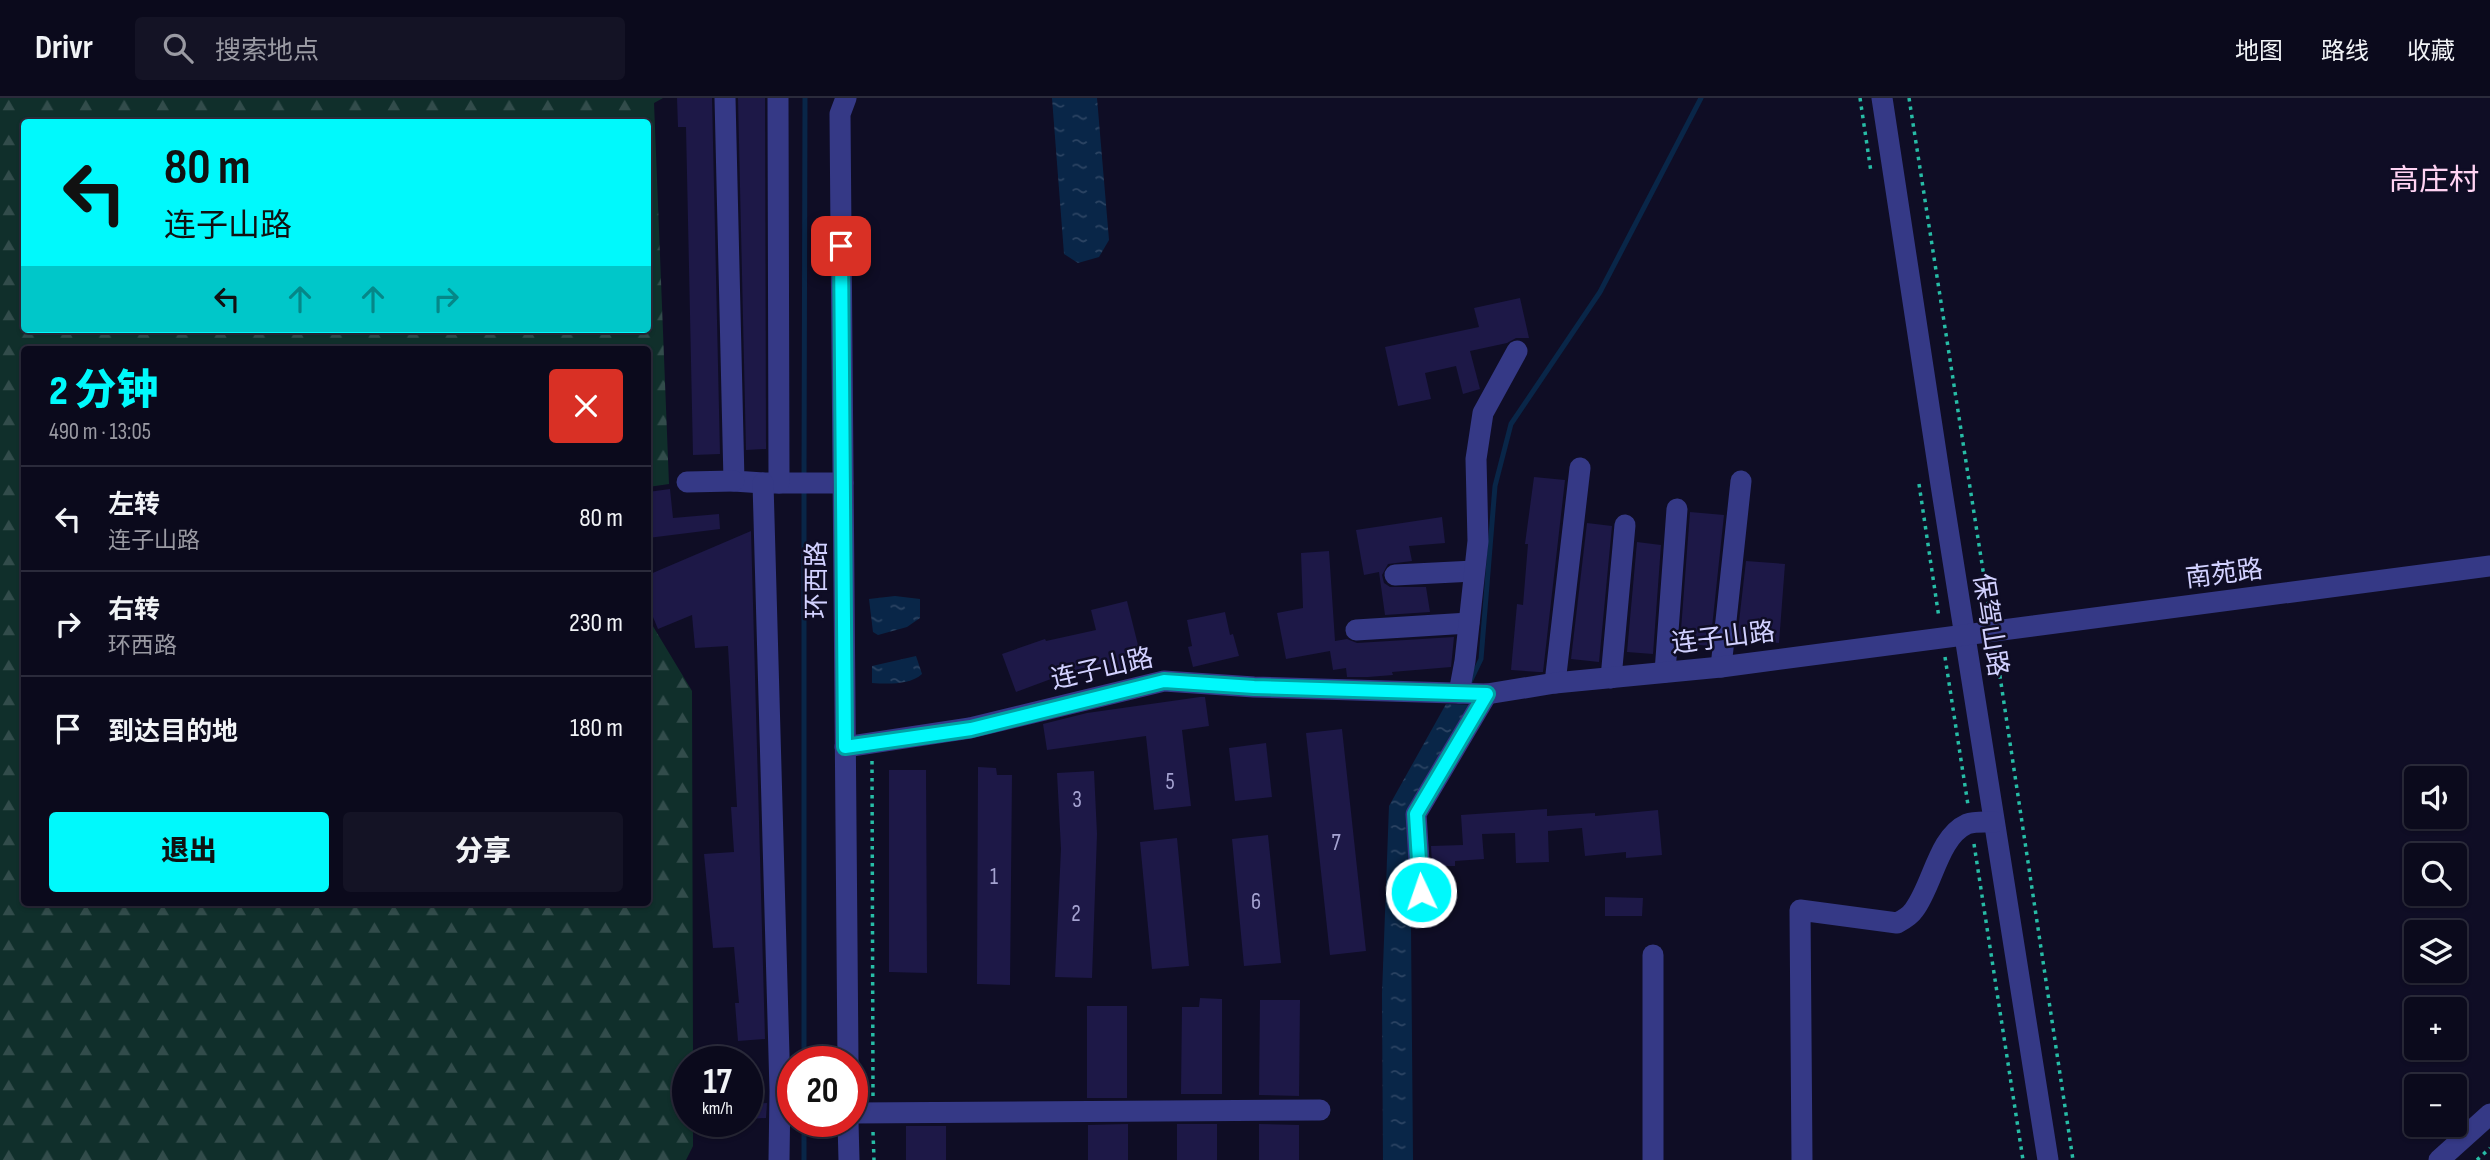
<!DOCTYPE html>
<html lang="zh">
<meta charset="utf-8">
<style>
body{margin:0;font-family:"Sofia Sans Condensed","Noto Sans SC",sans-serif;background:#141325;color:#f1f3f6;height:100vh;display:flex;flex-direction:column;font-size:26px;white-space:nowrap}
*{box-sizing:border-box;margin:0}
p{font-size:23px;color:#9a9aa3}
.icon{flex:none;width:38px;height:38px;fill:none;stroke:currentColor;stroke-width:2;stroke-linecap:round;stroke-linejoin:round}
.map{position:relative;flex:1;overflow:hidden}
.sheet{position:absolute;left:21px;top:248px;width:630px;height:560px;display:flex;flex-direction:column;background:#0b0a1c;border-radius:7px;box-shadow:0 2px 5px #0004,0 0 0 2px #2b2b3b}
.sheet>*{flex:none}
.hud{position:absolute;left:21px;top:21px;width:630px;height:214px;border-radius:7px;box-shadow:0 2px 5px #0004,0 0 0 2px #2b2b3b;background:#00f9fc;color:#111;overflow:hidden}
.controls{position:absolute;left:2404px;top:668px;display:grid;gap:14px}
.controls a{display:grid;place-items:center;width:63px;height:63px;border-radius:7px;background:#0b0a1c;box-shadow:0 2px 5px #0004,0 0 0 2px #2b2b3b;font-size:35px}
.speed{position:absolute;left:672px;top:948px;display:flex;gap:14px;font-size:35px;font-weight:700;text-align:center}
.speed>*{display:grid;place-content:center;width:91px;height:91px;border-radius:50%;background:#0b0a1c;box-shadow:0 2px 5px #0004,0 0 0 2px #2b2b3b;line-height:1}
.speed small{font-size:18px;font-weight:400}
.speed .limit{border:10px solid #d22;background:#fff;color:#111}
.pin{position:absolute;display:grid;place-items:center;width:60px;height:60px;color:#fff;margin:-30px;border-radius:14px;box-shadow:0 4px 10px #0006}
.me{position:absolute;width:77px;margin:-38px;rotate:357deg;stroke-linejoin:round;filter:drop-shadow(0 0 5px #0008)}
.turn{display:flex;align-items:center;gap:24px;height:147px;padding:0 28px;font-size:32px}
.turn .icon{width:91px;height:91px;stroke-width:2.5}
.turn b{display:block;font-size:49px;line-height:60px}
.lanes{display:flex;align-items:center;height:66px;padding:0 28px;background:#0003;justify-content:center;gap:35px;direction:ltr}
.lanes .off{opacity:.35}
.round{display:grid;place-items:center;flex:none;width:74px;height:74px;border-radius:7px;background:#141325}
.head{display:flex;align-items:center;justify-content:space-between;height:119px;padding:0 28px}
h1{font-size:42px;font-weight:800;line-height:52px;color:#00f9fc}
.button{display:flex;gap:14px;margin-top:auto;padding:14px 28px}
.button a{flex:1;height:80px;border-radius:7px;background:#00f9fc;color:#111;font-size:28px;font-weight:800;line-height:80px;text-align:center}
.button a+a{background:#141325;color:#f1f3f6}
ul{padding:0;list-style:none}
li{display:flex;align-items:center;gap:21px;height:105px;padding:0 28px;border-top:2px solid #2b2b3b}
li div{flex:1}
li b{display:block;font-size:26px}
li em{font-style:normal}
header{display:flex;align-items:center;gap:42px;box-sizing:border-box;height:98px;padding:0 35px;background:#0b0a1c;border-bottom:2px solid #2b2b3b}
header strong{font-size:33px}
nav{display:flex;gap:38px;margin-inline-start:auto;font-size:24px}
.search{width:490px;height:63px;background:#141325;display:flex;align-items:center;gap:18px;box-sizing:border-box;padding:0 24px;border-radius:7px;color:#9a9aa3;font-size:26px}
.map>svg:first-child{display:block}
.forest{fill:url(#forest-firs);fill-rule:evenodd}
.water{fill:url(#water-ripples)}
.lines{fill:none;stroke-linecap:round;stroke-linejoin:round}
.stream{stroke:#092648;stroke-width:5}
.building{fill:#1d1847}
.path{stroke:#27bca6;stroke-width:3.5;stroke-dasharray:3.5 5;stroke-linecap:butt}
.minor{stroke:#353986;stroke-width:21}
.route-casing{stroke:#00a2a4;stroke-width:18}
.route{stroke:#00f9fc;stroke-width:12}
.labels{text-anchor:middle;stroke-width:5;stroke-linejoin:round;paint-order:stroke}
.number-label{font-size:23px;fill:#a5a3d1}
.street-label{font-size:26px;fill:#d2d1ff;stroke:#0f0d25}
.quarter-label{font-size:30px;fill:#ffd3f3;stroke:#0f0d25}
</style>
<header>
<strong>Drivr</strong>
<div class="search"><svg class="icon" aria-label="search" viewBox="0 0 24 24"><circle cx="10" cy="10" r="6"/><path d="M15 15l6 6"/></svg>搜索地点</div>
<nav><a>地图</a><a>路线</a><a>收藏</a></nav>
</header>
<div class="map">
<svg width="2490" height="1062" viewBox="0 0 2490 1062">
<defs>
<pattern id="forest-firs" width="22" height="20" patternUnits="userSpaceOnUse" patternTransform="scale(1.75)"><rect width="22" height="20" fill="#102f2b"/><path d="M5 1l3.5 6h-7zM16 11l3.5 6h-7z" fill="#324c4b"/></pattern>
<pattern id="water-ripples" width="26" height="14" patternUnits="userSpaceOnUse" patternTransform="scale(1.75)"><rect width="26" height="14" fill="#092648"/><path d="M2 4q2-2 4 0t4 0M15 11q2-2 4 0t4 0" fill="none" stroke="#2c4463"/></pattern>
</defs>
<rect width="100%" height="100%" fill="#0f0d25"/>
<!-- forest -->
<path class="forest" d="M0,0H663L654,5L669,386L648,389V252H24V805H648V520L692,593L693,964H688V1024H693V1048L686,1062H0ZM24,24H648V231H24Z"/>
<!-- water -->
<g class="water">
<polygon points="1052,0 1097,0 1109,142 1099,159 1078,165 1064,156"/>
<polygon points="895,498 920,501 920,520 907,529 878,537 873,534 869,501"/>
<path d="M916,558L922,576C910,587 888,586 872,585V568Z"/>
<polygon points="1446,606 1482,607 1410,716 1413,1062 1383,1062 1382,896 1389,708"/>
</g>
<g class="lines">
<!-- stream -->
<g class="stream">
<polyline points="804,382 805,0"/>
<polyline points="1470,584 1481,561 1495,388 1511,326 1600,194 1701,0"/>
<polyline points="804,964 804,392"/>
<polyline points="804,1062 804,1024"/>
</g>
</g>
<!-- building -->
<g class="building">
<polygon points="677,0 712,0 720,356 693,357 686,29 678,29"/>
<polygon points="738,0 765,0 766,351 746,352"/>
<polygon points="1520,200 1529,240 1516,240 1507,245 1470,253 1480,291 1463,296 1456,268 1425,275 1431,301 1398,308 1385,249 1479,229 1474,210"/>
<polygon points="1534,379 1565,382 1543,574 1539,574 1511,572 1517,506 1523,507 1528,446 1525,446"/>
<polygon points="670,391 673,420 719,416 720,431 648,440 648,394"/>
<polygon points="1690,414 1724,417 1710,548 1680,545"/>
<polygon points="1442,419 1445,445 1409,448 1412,463 1388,466 1382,477 1384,485 1390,489 1426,489 1430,514 1385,517 1379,474 1364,477 1356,432"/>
<polygon points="1587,425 1612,428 1599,564 1571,561"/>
<polygon points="751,433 765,941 738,943 735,905 739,905 734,849 713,850 704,756 734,754 731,709 737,709 728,548 695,550 692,517 658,531 648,507 648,477"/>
<polygon points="1637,444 1661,447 1653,556 1627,554"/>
<polygon points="1329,453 1335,543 1347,541 1357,545 1454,539 1451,569 1392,574 1393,577 1368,579 1347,579 1346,570 1333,572 1330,553 1286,561 1277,515 1303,510 1301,455"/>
<polygon points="1746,463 1785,466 1779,545 1737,541"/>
<polygon points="1127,503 1143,567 1108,576 1105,565 1058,576 1059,578 1016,594 1002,556 1045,541 1046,543 1096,532 1091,512"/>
<polygon points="1225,514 1230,537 1233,536 1239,558 1193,569 1188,549 1192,548 1187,522"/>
<polygon points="1200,599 1205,599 1209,628 1182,632 1191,708 1154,712 1146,638 1047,652 1043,626 1087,615"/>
<polygon points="1342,631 1366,853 1330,857 1306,635"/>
<polygon points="1266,645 1272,699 1235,703 1229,650"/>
<polygon points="978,669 996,670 997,677 1012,677 1010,887 977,886"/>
<polygon points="889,672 926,672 927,875 889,874"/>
<polygon points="1094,673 1097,736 1092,880 1055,879 1061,751 1057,675"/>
<polygon points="1547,711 1547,718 1595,715 1595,718 1658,712 1662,757 1626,760 1626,754 1585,758 1582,730 1548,733 1549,764 1516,765 1515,735 1482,736 1484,761 1455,763 1455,768 1432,768 1431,748 1463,747 1461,717"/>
<polygon points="1268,737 1281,865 1244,868 1232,741"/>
<polygon points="1177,740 1189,868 1152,871 1140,744"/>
<polygon points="1605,799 1643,800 1642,818 1605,818"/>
<polygon points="1200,900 1222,901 1222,996 1181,996 1182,909 1199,909"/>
<polygon points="1260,902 1300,902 1299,998 1259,997"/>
<rect x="1087" y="908" width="40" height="92"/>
<polygon points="767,1005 766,1020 747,1021 747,1006"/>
<polygon points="1128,1026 1128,1062 1088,1062 1088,1027"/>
<rect x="1177" y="1026" width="40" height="36"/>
<polygon points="1259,1026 1299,1027 1299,1062 1259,1062"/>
<rect x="906" y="1028" width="40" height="34"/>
</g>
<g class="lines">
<!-- path -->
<g class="path">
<polyline points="1860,0 1871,74"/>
<polyline points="1909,0 1990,517"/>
<polyline points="1919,386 1939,520"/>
<polyline points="1996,552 2073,1062"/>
<polyline points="1945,559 1968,707"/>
<polyline points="872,663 873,998"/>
<polyline points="1974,746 2023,1062"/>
<polyline points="873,1034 874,1062"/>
<polyline points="2477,1062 2490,1050"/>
</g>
<!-- minor -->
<g class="minor">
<polyline points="725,0 734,383 763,385 843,385"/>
<polyline points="778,0 779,385"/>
<polyline points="846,0 840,16 848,964"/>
<polyline points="1882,0 1941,387 2048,1062"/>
<polyline points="687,384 734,383"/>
<polyline points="763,385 780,993 779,1062"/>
<polyline points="1395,477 1474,473"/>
<polyline points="1356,532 1469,525"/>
<polyline points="1721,569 1741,383"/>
<polyline points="1665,574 1677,411"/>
<polyline points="1611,580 1625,427"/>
<polyline points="1555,585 1580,370"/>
<polyline points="1459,595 1465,563 1478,443 1476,361 1483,315 1517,253"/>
<polyline points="845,649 970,630 1164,583 1254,589 1487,596 1555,585 1721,569 2490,468"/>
<polyline points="1421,795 1416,716 1487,596"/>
<polyline points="852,1015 1320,1012"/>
<polyline points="848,1024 849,1062"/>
<polyline points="1653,1062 1653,857"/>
<path d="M1802,1062L1800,812L1897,825C1903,822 1910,818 1914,812C1933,787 1938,739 1967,726C1975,723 1986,724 1994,724"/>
<polyline points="2439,1062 2490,1016"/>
</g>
</g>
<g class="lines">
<!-- route casing -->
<g class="route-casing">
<polyline id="route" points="841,148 845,649 971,631 1164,583 1254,589 1487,596 1416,716 1421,794"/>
</g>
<!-- route -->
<use href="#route" class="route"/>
</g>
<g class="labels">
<!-- number labels -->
<g class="number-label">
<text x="1170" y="691">5</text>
<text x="1077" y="709">3</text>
<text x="1336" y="752">7</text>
<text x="994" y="786">1</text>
<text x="1256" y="811">6</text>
<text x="1076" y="823">2</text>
</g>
<!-- street labels -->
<g class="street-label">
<text transform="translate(2224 475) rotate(-7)" y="9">南苑路</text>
<text transform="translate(816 482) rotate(-90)" y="9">环西路</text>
<text transform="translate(1991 527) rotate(81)" y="9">保驾山路</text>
<text transform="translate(1723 539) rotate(-7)" y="9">连子山路</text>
<text transform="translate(1102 570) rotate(-13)" y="9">连子山路</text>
</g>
<!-- quarter labels -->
<g class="quarter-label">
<text x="2434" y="92">高庄村</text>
</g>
</g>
</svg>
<div class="controls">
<a><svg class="icon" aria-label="sound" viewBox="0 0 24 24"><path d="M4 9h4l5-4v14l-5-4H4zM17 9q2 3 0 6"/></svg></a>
<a><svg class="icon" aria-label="search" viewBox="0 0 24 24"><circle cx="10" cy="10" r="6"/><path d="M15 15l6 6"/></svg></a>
<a><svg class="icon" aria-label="layers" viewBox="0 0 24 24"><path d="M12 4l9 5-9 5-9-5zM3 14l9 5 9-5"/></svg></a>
<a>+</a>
<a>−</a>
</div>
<div class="speed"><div>17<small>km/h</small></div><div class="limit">20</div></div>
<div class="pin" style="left:841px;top:148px;background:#d93025"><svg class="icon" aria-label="arrive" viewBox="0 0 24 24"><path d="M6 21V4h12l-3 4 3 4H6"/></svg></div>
<svg class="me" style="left:1421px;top:794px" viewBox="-20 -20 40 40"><circle r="17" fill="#00f9fc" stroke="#fff" stroke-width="3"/><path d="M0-11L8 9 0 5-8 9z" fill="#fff"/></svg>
<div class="hud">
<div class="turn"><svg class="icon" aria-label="left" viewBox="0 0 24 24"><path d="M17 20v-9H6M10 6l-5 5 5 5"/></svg><div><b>80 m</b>连子山路</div></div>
<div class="lanes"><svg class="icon" aria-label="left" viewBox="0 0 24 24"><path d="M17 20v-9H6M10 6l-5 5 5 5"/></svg><svg class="icon off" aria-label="ahead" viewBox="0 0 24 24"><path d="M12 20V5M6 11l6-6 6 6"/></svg><svg class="icon off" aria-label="ahead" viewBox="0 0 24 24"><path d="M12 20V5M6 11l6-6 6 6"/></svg><svg class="icon off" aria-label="right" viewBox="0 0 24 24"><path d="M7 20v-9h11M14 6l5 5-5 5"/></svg></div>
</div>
<section class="sheet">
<div class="head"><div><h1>2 分钟</h1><p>490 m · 13:05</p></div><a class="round" style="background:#d93025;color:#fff"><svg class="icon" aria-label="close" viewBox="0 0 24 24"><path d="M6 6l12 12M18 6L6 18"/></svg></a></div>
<ul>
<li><svg class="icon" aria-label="left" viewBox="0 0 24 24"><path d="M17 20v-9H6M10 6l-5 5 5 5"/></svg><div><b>左转</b><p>连子山路</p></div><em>80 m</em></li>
<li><svg class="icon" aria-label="right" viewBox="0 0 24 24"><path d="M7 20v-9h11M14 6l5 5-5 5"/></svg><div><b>右转</b><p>环西路</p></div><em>230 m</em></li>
<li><svg class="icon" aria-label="arrive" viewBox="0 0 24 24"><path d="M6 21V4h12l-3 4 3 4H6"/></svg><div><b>到达目的地</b></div><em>180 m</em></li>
</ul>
<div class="button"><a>退出</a><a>分享</a></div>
</section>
</div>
